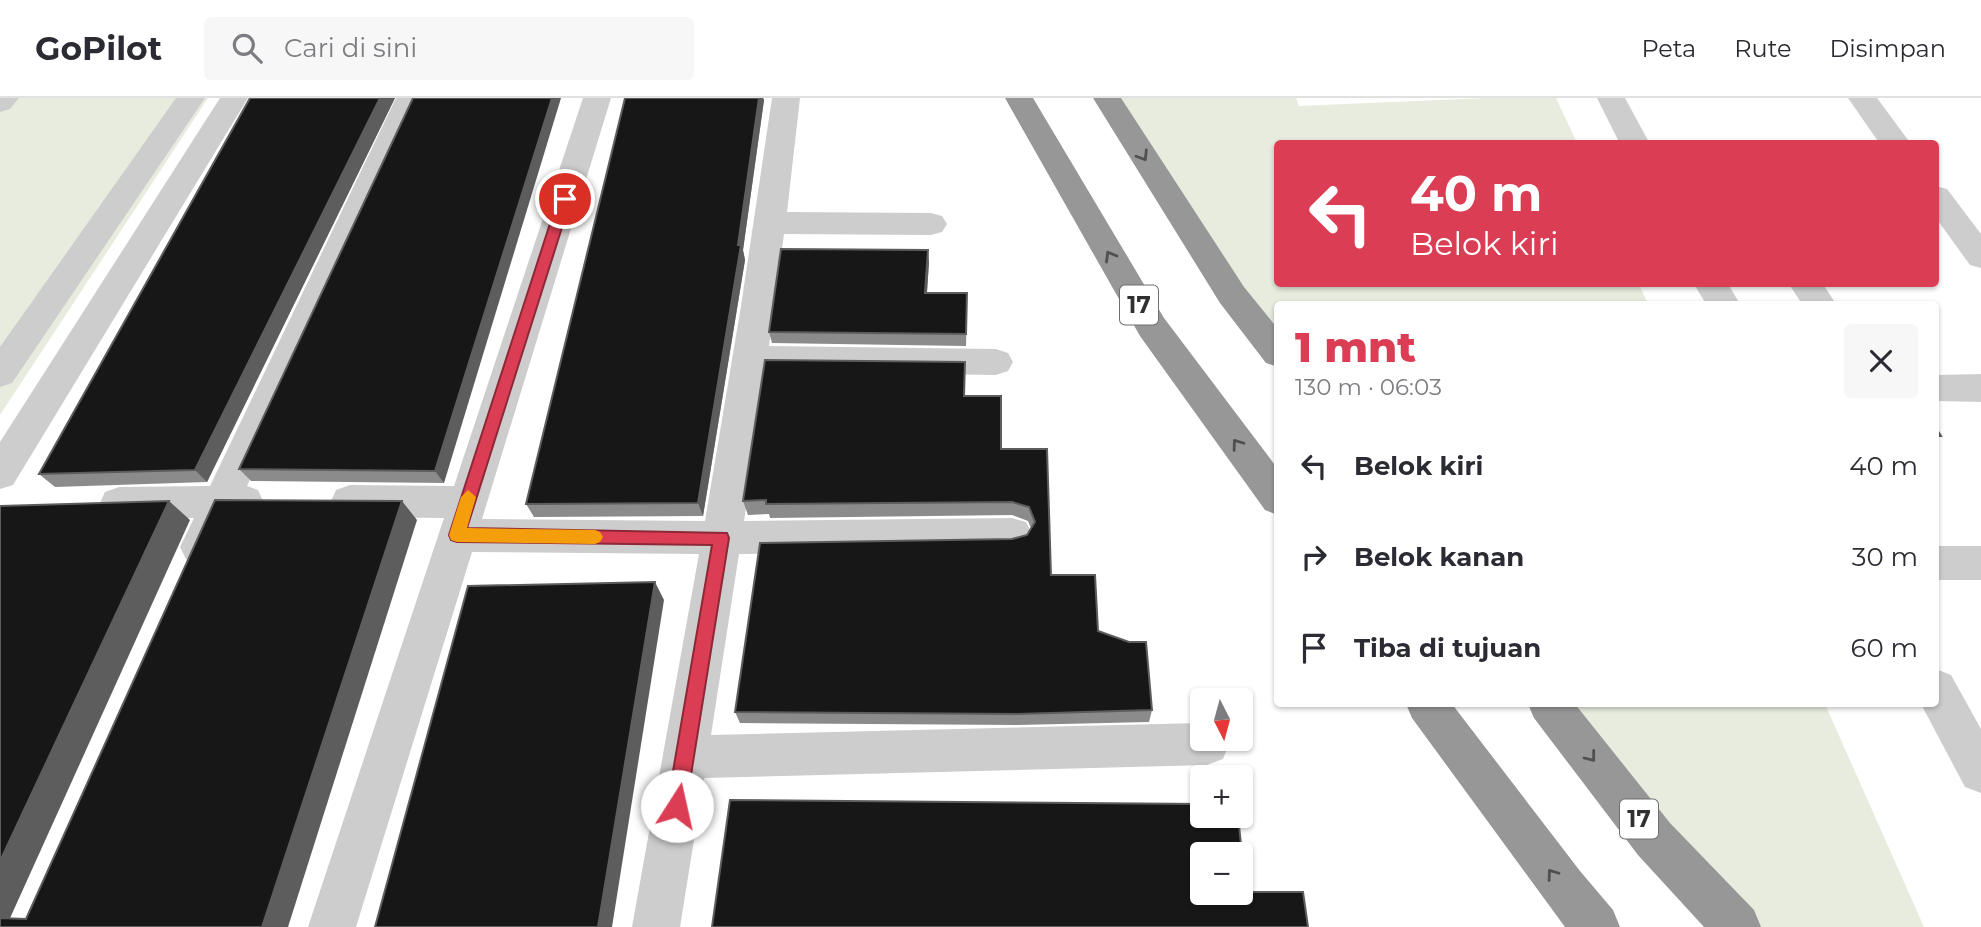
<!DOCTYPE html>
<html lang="id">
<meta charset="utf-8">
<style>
body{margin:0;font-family:Montserrat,sans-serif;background:#f7f7f7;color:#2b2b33;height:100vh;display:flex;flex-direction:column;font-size:26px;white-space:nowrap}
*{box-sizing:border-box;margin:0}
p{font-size:23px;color:#7c7c81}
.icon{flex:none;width:38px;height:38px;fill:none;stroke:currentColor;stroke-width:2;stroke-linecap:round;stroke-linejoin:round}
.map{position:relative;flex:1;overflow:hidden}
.drawer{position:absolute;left:1274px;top:203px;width:665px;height:406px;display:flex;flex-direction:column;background:#fff;border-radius:7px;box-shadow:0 2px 5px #0004}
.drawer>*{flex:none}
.top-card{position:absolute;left:1274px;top:42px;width:665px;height:147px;border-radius:7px;box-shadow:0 2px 5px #0004;background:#db3e54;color:#fff;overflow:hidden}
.needle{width:46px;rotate:174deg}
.buttons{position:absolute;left:1190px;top:590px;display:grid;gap:14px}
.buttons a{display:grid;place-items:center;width:63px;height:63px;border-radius:7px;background:#fff;box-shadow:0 2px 5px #0004;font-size:35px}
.pin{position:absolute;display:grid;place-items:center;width:60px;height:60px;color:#fff;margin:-30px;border:4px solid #fff;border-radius:50%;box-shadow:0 2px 7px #0007}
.me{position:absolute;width:77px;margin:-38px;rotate:10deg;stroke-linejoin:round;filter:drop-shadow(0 0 5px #0008)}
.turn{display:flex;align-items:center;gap:24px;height:147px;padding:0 21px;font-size:32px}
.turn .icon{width:91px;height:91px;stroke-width:2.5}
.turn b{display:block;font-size:49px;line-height:60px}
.round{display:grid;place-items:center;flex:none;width:74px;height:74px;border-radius:7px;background:#f7f7f7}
.overview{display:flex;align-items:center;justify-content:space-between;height:119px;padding:0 21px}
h1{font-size:42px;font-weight:800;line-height:52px;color:#db3e54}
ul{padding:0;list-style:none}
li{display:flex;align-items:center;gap:21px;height:91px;padding:0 21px}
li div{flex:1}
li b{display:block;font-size:26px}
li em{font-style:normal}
header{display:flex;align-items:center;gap:42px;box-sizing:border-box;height:98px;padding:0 35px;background:#fff;border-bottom:2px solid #e1e1e2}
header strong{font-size:33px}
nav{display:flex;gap:38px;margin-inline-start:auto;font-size:24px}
.search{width:490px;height:63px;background:#f7f7f7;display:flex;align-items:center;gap:18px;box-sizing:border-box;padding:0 24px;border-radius:7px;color:#7c7c81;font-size:26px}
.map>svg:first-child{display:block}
.green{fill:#e7ecdf}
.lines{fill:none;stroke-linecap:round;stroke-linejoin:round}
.minor{fill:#cdcdcd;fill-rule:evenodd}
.motorway{fill:#979797;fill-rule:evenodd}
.wall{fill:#8b8b8b}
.shaded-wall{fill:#5d5d5d}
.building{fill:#171717;stroke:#5d5d5d;stroke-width:2;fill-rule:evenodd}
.oneway{stroke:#4f4f4f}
.route{fill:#db3e54;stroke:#8e2837;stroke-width:2}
.slow{fill:#f59e0b}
.labels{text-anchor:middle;stroke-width:7;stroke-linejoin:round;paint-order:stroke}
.shield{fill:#fff;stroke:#6e6e6e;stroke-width:2}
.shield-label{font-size:23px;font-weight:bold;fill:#303030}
</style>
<header>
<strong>GoPilot</strong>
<div class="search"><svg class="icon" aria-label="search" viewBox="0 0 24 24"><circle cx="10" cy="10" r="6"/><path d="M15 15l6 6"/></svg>Cari di sini</div>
<nav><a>Peta</a><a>Rute</a><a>Disimpan</a></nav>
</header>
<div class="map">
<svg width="1981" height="829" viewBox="0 0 1981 829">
<rect width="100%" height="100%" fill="#fff"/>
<!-- green -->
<g class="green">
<polygon points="0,0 208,0 0,317"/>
<polygon points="1107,0 1296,0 1299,8 1485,0 1556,0 1577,45 1278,46 1278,186 1639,186 1648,206 1278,206 1277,256"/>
<polygon points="1549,606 1825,606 1924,829 1737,829 1654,741"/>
</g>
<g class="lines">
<!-- minor -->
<g class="minor">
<polygon points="0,0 19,0 10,11 0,14"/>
<polygon points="176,0 205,0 12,285 0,289 0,249"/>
<polygon points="220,0 248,0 13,387 0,391 0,344"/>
<polygon points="396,0 424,0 247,388 258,392 263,403 258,414 233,419 214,461 200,466 186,461 180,449 194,420 119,421 105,416 100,405 105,394 119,389 210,388"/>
<polygon points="583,0 611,0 482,421 705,423 741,208 772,0 800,0 787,114 931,115 942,118 947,126 942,134 931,137 784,136 769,248 996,251 1008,255 1013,264 1008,273 996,277 766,274 744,423 1012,420 1026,424 1032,436 1026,448 1012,452 739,456 711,637 1202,625 1202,640 1227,640 1229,646 1223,661 1207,667 704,680 680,829 632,829 699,456 472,454 356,829 308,829 444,420 350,419 336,414 331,403 336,392 350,387 454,388"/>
<polygon points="1597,0 1625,0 1650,46 1620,46"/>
<polygon points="1848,0 1877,0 1911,46 1880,46"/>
<polygon points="1936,88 1947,91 1981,136 1981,170 1970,167 1936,120"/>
<polygon points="1694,186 1728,186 1740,206 1706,206"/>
<polygon points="1789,186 1823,186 1836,206 1802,206"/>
<polygon points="1981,276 1981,304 1936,303 1936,277"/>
<rect x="1936" y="448" width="45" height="34"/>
<polygon points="1936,571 1951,577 1981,631 1981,695 1965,689 1921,606 1936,606"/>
</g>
<!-- motorway -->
<g class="motorway">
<polygon points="1005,0 1033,0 1164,220 1278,371 1278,417 1265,412 1140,238"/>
<polygon points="1093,0 1121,0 1244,189 1278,231 1278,269 1266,265 1220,205"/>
<polygon points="1406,606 1452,606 1580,773 1613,812 1620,829 1565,829 1412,620"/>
<polygon points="1528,606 1575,606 1670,725 1754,812 1761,829 1704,829 1638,757 1534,620"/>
</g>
</g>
<!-- wall -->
<g class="wall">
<polygon points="250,0 395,0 207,384 55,389 39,376"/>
<polygon points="413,0 444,385 251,383 239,371"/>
<polygon points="625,0 763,0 764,2 743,152 745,162 703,418 534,419 526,406"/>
<polygon points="929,164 927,195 967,207 966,248 772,245 769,234"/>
<polygon points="965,279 965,298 1001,351 1047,351 1051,477 1098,533 1152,612 1149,624 1017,627 740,625 735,614 1012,441 1027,437 1031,430 1028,423 1012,417 770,420 769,416 748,417 743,403"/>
</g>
<!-- shaded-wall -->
<g class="shaded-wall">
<polygon points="380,0 395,0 207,384 195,372"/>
<polygon points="552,0 561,0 444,385 435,373"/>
<polygon points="759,0 763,0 764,2 743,152 745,162 703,418 698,405 738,147"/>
<polygon points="928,152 929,164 926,207 925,195"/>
<polygon points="169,403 190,422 6,829 0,828 0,763"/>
<polygon points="402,403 417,422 288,829 262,829"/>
<polygon points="655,484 664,502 612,829 598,829"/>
</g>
<!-- building -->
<g class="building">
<polygon points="250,0 380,0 195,372 39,376"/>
<polygon points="413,0 552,0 435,373 239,371"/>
<polygon points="625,0 759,0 738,147 741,147 698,405 526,406"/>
<polygon points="781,151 928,152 925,195 967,195 966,236 769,234"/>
<polygon points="765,262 965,264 964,298 1001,298 1001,351 1047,351 1051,477 1095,477 1098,533 1129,544 1146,544 1152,612 1017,616 735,614 760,445 1012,441 1027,437 1035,424 1029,409 1012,404 766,406 766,402 743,403"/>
<polygon points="1936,330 1941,338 1936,338"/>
<polygon points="215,402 402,403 262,829 0,829 0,820 26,821"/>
<polygon points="169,403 0,763 0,408"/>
<polygon points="655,484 598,829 375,829 468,488"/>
<path d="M730,702L1202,706V718H1238L1246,794H1303L1308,829H712ZM1202,756H1241V794H1202Z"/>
</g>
<!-- one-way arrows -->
<defs><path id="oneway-chevron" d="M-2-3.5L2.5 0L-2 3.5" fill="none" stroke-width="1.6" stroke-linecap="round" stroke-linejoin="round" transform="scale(1.75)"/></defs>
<g class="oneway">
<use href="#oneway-chevron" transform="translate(1143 58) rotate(58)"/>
<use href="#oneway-chevron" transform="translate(1110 158) rotate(-120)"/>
<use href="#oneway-chevron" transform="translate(1237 346) rotate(-126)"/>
<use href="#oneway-chevron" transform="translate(1591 659) rotate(52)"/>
<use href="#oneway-chevron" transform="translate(1552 776) rotate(-126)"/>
</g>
<!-- route -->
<polygon class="route" points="565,97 571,101 467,430 727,435 729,440 686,708 683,714 677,717 670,714 667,708 712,447 457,444 451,442 449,437 558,101"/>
<!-- slow -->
<polygon class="slow" points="468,392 476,399 467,430 595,432 600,434 603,439 600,444 595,446 457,444 451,442 449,437 461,399"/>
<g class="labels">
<!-- shield labels -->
<g class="shield">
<rect x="1120" y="187.5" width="38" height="39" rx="5"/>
<rect x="1620" y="701.5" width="38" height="39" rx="5"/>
</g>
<g class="shield-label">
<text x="1139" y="215">17</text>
<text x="1639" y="729">17</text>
</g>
</g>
</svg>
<div class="buttons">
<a><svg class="needle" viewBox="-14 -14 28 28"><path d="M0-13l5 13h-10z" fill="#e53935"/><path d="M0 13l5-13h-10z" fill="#7c7c81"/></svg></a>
<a>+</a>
<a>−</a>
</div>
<div class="pin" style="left:565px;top:101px;background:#d93025"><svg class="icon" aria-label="arrive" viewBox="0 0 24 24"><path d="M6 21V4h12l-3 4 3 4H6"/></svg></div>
<svg class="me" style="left:677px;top:708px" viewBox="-20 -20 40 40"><circle r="19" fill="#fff"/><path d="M0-13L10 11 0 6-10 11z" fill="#db3e54"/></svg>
<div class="top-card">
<div class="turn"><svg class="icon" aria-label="left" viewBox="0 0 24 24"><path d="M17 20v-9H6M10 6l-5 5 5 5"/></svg><div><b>40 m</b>Belok kiri</div></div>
</div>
<section class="drawer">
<div class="overview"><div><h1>1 mnt</h1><p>130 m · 06:03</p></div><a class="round"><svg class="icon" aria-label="close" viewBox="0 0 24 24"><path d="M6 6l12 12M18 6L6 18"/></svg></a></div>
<ul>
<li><svg class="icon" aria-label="left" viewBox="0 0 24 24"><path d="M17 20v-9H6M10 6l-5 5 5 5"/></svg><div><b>Belok kiri</b></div><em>40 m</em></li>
<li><svg class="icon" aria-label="right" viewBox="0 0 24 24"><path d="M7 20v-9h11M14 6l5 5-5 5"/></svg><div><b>Belok kanan</b></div><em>30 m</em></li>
<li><svg class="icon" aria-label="arrive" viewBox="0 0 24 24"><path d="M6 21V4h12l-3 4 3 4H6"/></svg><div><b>Tiba di tujuan</b></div><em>60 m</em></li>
</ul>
</section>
</div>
